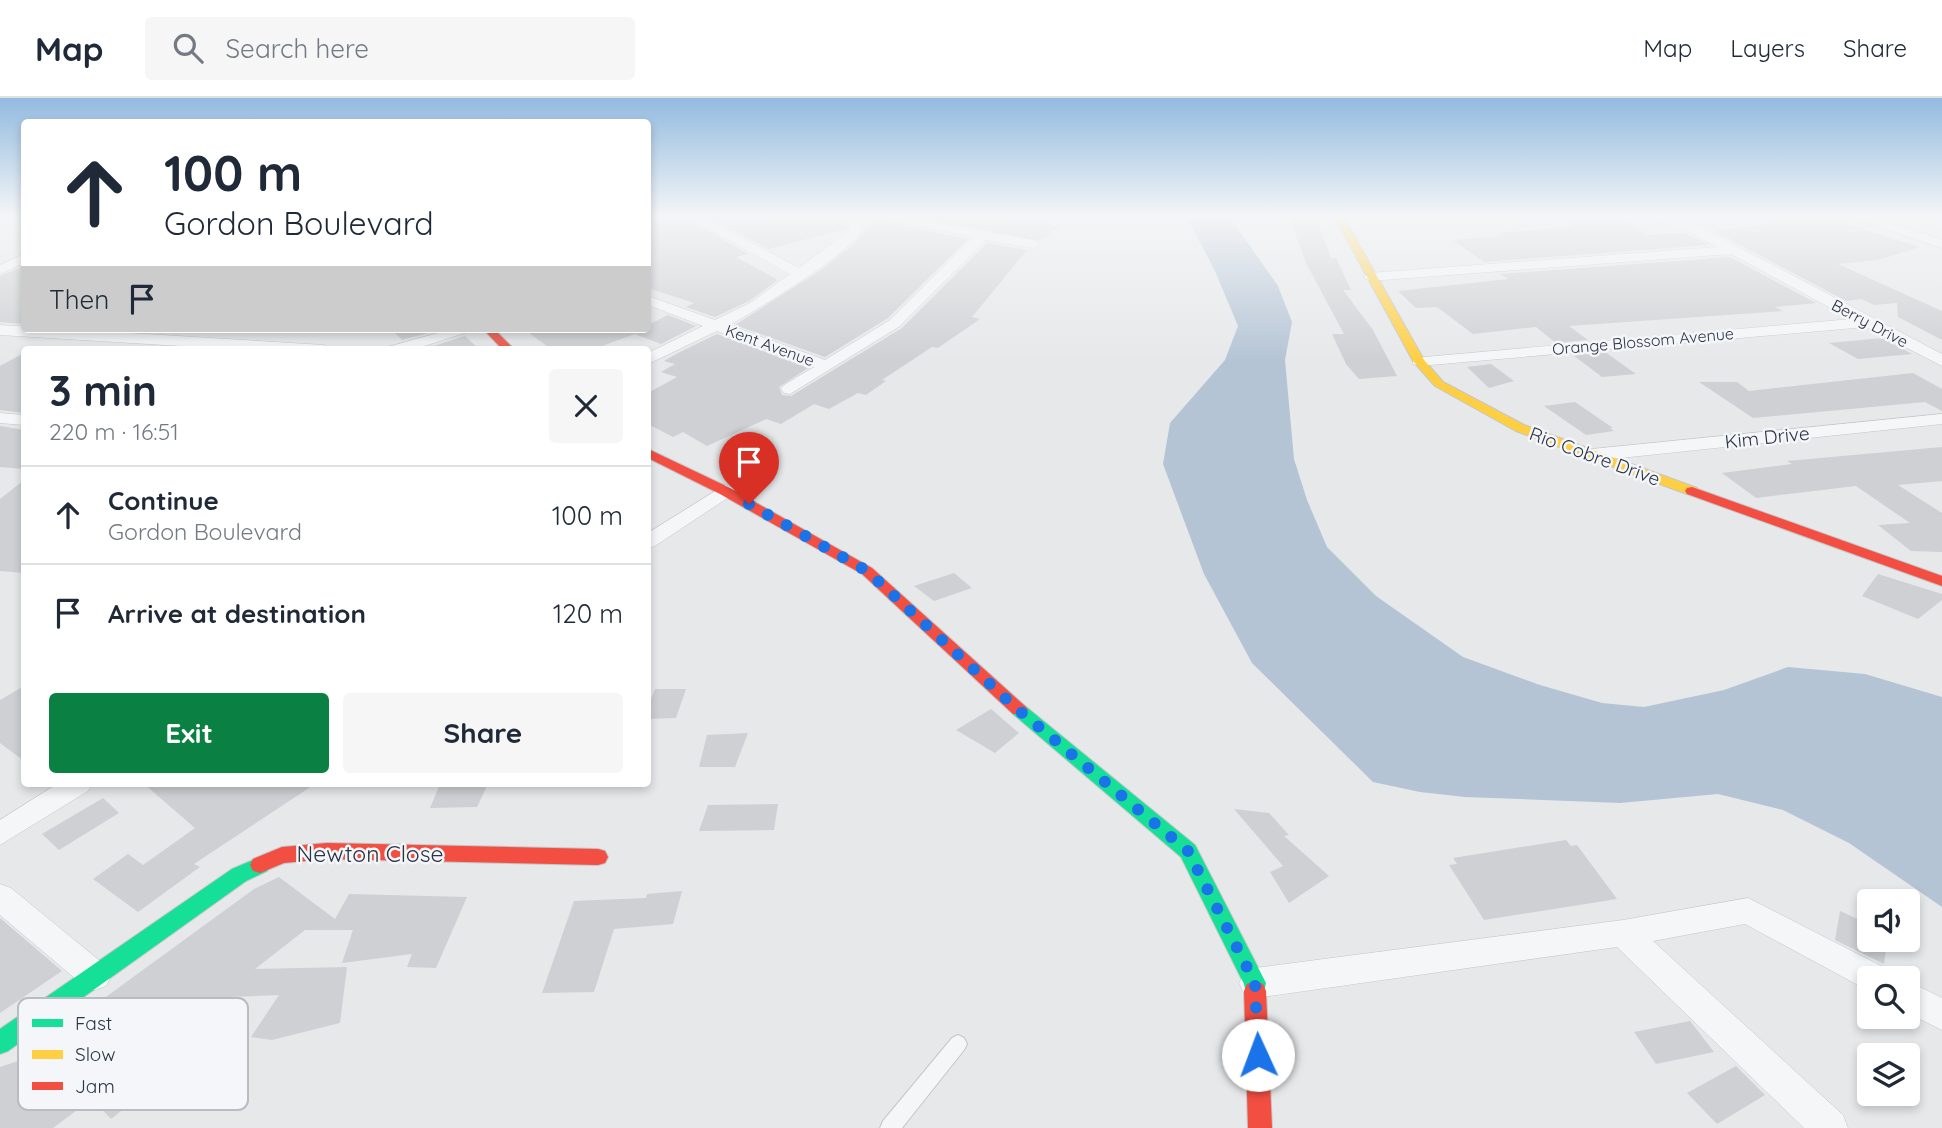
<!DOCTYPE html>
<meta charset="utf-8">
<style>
body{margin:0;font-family:Quicksand,sans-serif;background:#f6f6f7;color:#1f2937;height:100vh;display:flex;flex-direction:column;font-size:26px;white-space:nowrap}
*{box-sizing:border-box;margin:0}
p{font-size:23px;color:#747a83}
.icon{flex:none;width:38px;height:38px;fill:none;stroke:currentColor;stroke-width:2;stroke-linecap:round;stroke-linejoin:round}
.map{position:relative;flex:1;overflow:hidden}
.panel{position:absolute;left:21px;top:248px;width:630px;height:441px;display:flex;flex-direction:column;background:#fff;border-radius:7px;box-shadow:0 4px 10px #0003}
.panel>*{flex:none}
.hud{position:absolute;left:21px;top:21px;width:630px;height:214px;border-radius:7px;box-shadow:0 4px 10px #0003;background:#fff;color:#1f2937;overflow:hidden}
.fabs{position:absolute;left:1857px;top:791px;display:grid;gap:14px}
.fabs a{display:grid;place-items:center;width:63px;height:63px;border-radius:7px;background:#fff;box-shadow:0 4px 10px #0003;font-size:35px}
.pin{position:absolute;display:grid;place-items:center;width:60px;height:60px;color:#fff;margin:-72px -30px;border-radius:50% 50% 50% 0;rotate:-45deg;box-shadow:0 0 7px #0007}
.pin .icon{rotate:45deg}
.me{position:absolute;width:77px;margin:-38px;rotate:358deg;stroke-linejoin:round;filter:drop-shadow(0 0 5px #0008)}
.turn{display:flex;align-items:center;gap:24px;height:147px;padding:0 28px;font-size:32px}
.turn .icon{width:91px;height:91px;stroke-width:2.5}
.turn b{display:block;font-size:49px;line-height:60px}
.then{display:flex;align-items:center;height:66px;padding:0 28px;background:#0003;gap:14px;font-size:26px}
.round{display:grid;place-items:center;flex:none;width:74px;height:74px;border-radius:7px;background:#f6f6f7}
.head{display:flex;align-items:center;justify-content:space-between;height:119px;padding:0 28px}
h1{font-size:42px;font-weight:700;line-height:52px}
.cta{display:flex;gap:14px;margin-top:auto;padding:14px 28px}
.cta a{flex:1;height:80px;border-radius:7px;background:#0b8043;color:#fff;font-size:28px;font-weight:700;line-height:80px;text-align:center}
.cta a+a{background:#f6f6f7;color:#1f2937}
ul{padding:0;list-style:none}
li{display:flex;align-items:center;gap:21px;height:98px;padding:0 28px;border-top:2px solid #e0e1e3}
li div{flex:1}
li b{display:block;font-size:26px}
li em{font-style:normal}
header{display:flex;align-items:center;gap:42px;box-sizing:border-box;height:98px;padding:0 35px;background:#fff;border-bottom:2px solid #e0e1e3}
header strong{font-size:33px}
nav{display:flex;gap:38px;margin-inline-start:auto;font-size:24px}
.search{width:490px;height:63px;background:#f6f6f7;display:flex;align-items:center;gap:18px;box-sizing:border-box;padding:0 24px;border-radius:7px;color:#747a83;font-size:26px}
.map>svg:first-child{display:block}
.water{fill:#b4c4d5}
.building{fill:#ced0d3}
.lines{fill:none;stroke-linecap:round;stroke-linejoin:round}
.lane-casing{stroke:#c4c6c8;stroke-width:2}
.street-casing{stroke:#c4c6c8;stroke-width:1}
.fast-casing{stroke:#c4c6c8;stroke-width:2}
.slow-casing{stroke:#c4c6c8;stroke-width:2}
.jam-casing{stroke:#c4c6c8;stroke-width:2}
.lane{fill:#f5f6f7;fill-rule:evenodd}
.street{fill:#f5f6f7;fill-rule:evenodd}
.fast{fill:#16e098;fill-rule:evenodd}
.slow{fill:#ffcf43;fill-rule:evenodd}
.jam{fill:#f24e42;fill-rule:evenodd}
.route{stroke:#1a73e8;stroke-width:12;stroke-dasharray:0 21.6}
.labels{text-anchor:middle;stroke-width:5;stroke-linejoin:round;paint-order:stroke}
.far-street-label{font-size:16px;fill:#2b3445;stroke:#f4f6f9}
.street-label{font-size:19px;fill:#2b3445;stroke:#f4f6f9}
.near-street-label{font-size:23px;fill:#2b3445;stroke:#f4f6f9}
.key{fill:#f4f6f9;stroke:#b8bcc3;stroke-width:2}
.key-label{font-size:19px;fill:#2b3445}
</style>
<header>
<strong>Map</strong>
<div class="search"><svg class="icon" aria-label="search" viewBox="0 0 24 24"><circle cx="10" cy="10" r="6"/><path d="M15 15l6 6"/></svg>Search here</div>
<nav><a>Map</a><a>Layers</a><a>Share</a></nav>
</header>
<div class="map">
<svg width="1942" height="1030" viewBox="0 0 1942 1030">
<rect width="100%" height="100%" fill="#e6e8ea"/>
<!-- water -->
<polygon class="water" points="1186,118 1229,118 1278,188 1292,224 1285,262 1294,361 1307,402 1327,449 1376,498 1463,559 1540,587 1602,605 1644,609 1724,592 1788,569 1865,576 1942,599 1942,809 1849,745 1783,712 1718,696 1620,705 1465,699 1420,694 1373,684 1252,565 1204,476 1163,366 1170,325 1225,262 1238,228 1215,173"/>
<!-- building -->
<g class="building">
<polygon points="662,118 682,118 748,156 736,159 778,182 749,203 715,219 686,209 694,205 648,190 648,122"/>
<polygon points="707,118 849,118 846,131 768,151"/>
<polygon points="917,118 1013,118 1060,128 1039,143"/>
<polygon points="1289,118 1312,118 1318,126 1331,160 1336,160 1351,192 1343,192 1373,232 1397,278 1359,281 1346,266 1332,236 1344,236 1306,165"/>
<polygon points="1794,118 1820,118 1920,149 1878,162 1838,166 1942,213 1942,242 1898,219 1897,205 1874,207 1862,201 1846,203 1714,133 1764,127"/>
<polygon points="1614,119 1650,137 1685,135 1708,147 1484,164 1453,142 1503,138 1497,135 1571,129 1571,123"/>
<polygon points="876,122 968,141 888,220 825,259 735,227 821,172 854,146"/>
<polygon points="987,145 1027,152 972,219 980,221 938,250 932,249 882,282 886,283 866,297 858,295 829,311 814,306 781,326 766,321 707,348 683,334 673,339 648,326 648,295 677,279 661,274 675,266 664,263 678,255 717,236 808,270 779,289 782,297 791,298 902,230"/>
<polygon points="1730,159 1816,205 1775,209 1783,213 1569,228 1588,242 1556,245 1536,229 1473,236 1437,209 1416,210 1398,193 1508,181 1500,176"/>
<polygon points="24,168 24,226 0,224 0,178"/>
<polygon points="668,217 696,228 661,246 635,236 591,252 552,252 524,231 648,231 648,227"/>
<polygon points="391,231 442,231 402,242"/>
<polygon points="465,238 480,252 421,252"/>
<polygon points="1882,240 1912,256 1858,261 1829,245"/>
<polygon points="1605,254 1636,276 1602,279 1573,257"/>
<polygon points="24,255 24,315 0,312 0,268"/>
<polygon points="1491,266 1514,283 1489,290 1467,269"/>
<polygon points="1913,275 1942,291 1942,313 1925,304 1753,320 1699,284 1737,284 1749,293"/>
<polygon points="1575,304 1613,330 1610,330 1614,333 1586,337 1544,308"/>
<polygon points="0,328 24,332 24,371 0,369"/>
<polygon points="1942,349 1942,383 1898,387 1942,415 1942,454 1911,453 1878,427 1910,425 1856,388 1756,400 1722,375 1792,366 1787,363"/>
<polygon points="24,382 24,475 0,473 0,401"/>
<polygon points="954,475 972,490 934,503 914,488"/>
<polygon points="1878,476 1942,496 1942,502 1918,521 1862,498"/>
<polygon points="24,588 24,663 0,645 0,602"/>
<polygon points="655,591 686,591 676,620 648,621 648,609"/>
<polygon points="991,611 1019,635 995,655 956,632"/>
<polygon points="748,635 735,669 699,669 707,637"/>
<polygon points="144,686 315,686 194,766 200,769 138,814 93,781 128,756 143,767 195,730"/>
<polygon points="440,686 488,686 477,709 430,710"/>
<polygon points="103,700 119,715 59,752 42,736"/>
<polygon points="778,706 774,732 699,733 708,707"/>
<polygon points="1234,711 1269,715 1289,737 1284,738 1329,778 1289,805 1270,774 1283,768"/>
<polygon points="1566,742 1571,748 1577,747 1617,801 1484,822 1449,767 1457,766 1453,760"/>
<polygon points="279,779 335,821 349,796 467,799 436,870 407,869 412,856 342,865 353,832 305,832 255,871 347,869 340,925 272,942 251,939 279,897 232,899 139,972 154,987 111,1021 92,1001 53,1030 0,1030 0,969 18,963 254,791"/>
<polygon points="682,793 673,826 614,831 594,894 542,895 574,803 646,800 647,796"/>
<polygon points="1840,813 1869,826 1869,842 1887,842 1884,866 1835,842"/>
<polygon points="0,820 62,873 0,915"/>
<polygon points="1690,923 1714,954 1656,966 1634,934"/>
<polygon points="1736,968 1765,997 1717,1026 1687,995"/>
</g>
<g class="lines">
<!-- lane casing -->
<g class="lane-casing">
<polygon id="lane" points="958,937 964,940 967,946 964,952 902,1030 880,1030 883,1023 952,940"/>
</g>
<!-- street casing -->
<g class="street-casing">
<g id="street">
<path d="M685,118H701L799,170L848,133L852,118H864C863,123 863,130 860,135C848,156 754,214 729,227L825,262L890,222L973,139L870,118H900L1033,142L1040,146L1033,150L986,142L900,228L790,296L784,295L781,291L784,287L814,269L717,233L648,266V255L703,228L648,207V198L715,222L750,205L790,176Z"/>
<polygon points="1639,118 1687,122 1942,256 1942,268 1866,229 1419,268 1413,266 1413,260 1851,221 1731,156 1370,183 1363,179 1370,175 1717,149 1678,128"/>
<polygon points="1849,118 1869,118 1942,142 1942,150"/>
<polygon points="24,156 24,165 0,176 0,167"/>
<polygon points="0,227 324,247 332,252 247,252 0,237"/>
<polygon points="452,231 477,231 412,252 386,252 388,249"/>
<polygon points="0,315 24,317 24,327 0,325"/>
<polygon points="1942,316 1942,326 1592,363 1583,357 1592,351"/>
<polygon points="725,387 732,389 735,393 732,397 655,448 648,450 648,435"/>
<polygon points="57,686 92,686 88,693 0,747 0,722"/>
<polygon points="0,786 11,790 106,868 111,878 106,888 95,892 84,888 0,817"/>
<polygon points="1748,800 1885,870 1890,880 1869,880 1869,893 1745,826 1653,843 1843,1017 1848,1030 1804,1030 1617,849 1255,900 1244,895 1239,885 1244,875 1255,870 1623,822"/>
<polygon points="1908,883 1942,900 1942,932 1908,915"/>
</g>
</g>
<!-- fast casing -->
<g class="fast-casing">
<g id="fast">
<polygon points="1019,606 1025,608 1195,747 1266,885 1263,900 1255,903 1247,900 1244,886 1181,759 1013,616 1010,612 1013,608"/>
<polygon points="260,759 267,761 270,767 267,773 246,783 8,953 0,956 0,931 232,771"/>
</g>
</g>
<!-- slow casing -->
<g class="slow-casing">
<polygon id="slow" points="1334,118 1343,118 1424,262 1443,284 1524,327 1697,390 1699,393 1697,396 1687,396 1516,333 1435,288 1413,263"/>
</g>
<!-- jam casing -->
<g class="jam-casing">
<g id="jam">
<polygon points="483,231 494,231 515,252 503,252"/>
<polygon points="648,351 730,390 872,470 1025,608 1028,612 1025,616 1013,616 862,476 720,396 648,360"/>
<polygon points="1692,389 1942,478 1942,488 1687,396 1685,393 1687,390"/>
<polygon points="327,745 598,751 605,753 608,759 605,765 598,767 327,761 284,765 260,775 253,773 250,767 253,761 282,749"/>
<polygon points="1255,883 1263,886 1266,893 1272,1030 1248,1030 1244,893 1247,886"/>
</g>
</g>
<!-- lane -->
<use href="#lane" class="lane"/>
<!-- street -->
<use href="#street" class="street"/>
<!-- fast -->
<use href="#fast" class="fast"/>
<!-- slow -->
<use href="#slow" class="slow"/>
<!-- jam -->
<use href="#jam" class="jam"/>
</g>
<!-- sky -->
<linearGradient id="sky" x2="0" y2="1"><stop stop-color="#93bae0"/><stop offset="0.45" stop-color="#f4f5f6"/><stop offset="1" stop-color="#f4f5f6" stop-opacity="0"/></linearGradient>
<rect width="1942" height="263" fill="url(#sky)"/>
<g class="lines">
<!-- route -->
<polyline class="route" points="749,406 867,473 1015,609 1188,753 1255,885 1258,957"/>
</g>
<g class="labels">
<!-- far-street labels -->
<g class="far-street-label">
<text transform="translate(1870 225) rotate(28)" y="6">Berry Drive</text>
<text transform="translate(1643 243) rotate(-5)" y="6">Orange Blossom Avenue</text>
<text transform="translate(770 247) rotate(20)" y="6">Kent Avenue</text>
</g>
<!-- street labels -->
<g class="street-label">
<text transform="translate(1767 339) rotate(-6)" y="7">Kim Drive</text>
<text transform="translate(1595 358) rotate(20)" y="7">Rio Cobre Drive</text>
</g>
<!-- near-street labels -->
<g class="near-street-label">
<text x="370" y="764">Newton Close</text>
</g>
</g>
<!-- legend -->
<rect x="18" y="900" width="230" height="112" rx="10" class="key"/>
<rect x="32" y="921" width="31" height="8" fill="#16e098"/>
<rect x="32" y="952" width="31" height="9" fill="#ffcf43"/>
<rect x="32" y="984" width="31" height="8" fill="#f24e42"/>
<g class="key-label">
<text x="75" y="932">Fast</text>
<text x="75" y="963">Slow</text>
<text x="75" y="995">Jam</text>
</g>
</svg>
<div class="fabs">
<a><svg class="icon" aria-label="sound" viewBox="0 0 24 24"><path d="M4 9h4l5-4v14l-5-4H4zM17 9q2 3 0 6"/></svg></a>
<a><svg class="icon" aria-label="search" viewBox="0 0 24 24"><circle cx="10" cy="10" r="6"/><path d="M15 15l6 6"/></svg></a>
<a><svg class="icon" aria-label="layers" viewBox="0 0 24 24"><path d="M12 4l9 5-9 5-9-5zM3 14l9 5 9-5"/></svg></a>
</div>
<div class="pin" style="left:749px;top:406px;background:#d93025"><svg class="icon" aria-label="arrive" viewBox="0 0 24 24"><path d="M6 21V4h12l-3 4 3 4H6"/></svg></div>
<svg class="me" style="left:1258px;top:957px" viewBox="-20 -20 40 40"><circle r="19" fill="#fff"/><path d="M0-13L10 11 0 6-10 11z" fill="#1a73e8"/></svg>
<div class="hud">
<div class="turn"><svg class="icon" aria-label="ahead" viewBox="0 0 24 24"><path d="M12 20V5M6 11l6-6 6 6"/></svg><div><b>100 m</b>Gordon Boulevard</div></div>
<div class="then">Then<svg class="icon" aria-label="arrive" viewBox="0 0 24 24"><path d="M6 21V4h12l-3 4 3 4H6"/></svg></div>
</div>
<section class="panel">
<div class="head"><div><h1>3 min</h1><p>220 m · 16:51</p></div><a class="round"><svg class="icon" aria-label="close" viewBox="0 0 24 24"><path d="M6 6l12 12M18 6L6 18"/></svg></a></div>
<ul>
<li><svg class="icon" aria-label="ahead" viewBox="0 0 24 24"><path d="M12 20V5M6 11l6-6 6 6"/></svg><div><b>Continue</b><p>Gordon Boulevard</p></div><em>100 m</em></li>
<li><svg class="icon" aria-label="arrive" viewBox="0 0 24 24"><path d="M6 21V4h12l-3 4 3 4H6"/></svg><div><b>Arrive at destination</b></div><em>120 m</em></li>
</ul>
<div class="cta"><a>Exit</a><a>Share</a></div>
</section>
</div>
